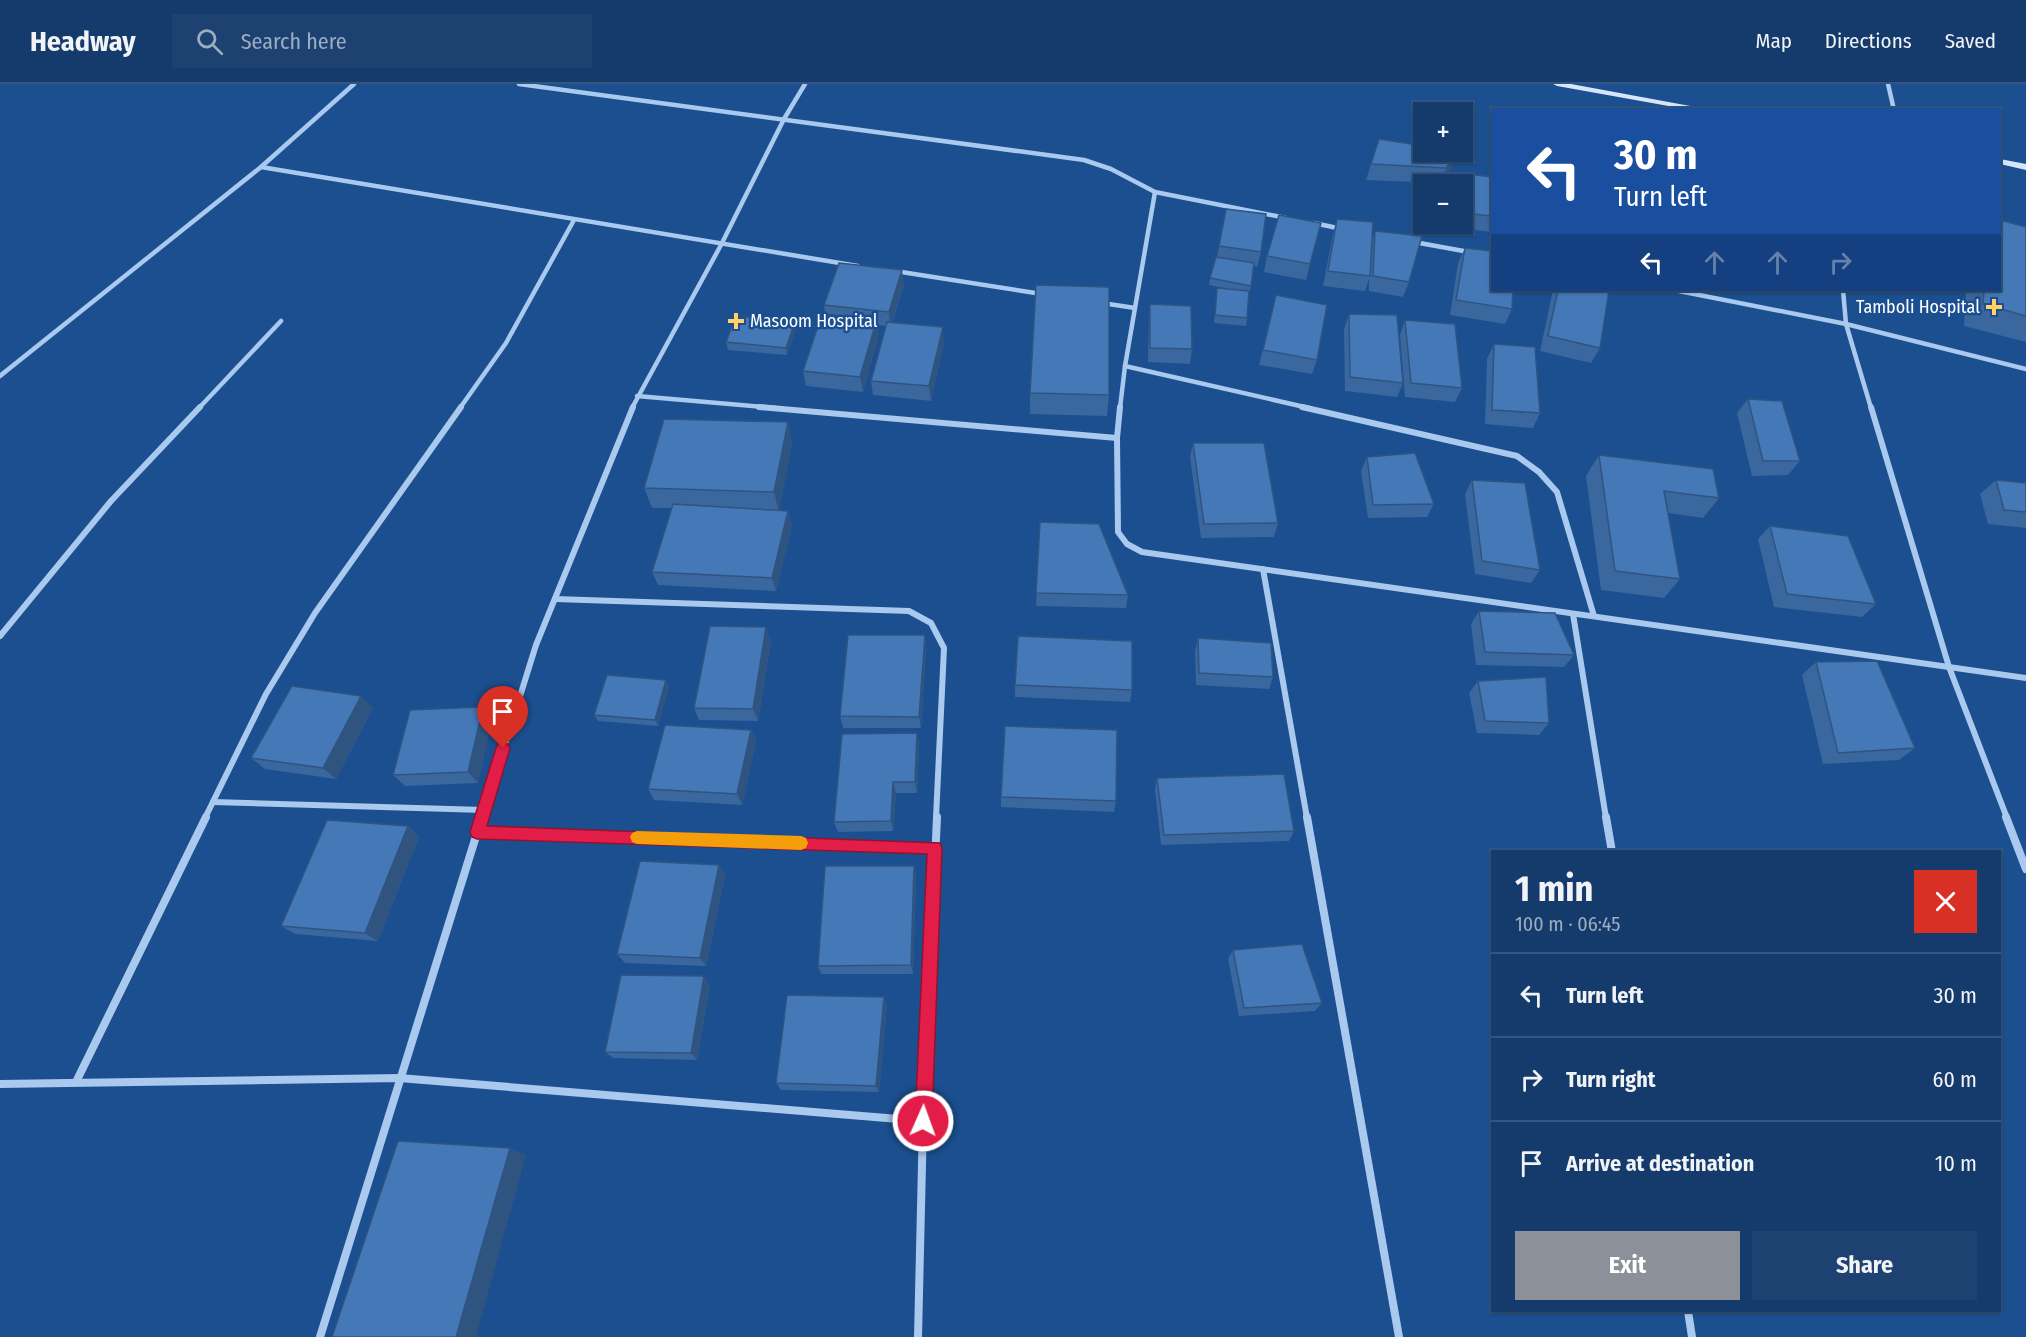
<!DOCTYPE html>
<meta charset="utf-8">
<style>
body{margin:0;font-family:"Fira Sans Condensed",sans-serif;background:#1d4271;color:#f1f3f6;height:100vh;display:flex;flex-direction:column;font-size:22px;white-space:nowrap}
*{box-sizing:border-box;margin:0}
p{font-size:20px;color:#9dadc1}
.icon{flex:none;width:33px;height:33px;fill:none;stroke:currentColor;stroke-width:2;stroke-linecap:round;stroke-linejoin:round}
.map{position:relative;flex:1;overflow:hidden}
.side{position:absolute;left:1491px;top:766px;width:510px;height:462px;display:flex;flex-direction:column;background:#143b6b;border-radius:0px;box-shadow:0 2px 4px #0004,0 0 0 2px #33557e}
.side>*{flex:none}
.hud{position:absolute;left:1491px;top:24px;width:510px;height:183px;border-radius:0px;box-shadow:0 2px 4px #0004,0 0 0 2px #33557e;background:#1a4fa0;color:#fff;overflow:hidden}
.buttons{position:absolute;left:1413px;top:18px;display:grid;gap:12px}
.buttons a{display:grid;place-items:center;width:60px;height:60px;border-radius:0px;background:#143b6b;box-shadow:0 2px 4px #0004,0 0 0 2px #33557e;font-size:30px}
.pin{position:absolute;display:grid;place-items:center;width:51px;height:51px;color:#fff;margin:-62px -26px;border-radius:50% 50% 50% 0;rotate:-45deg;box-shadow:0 0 6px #0007}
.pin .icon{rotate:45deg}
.me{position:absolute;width:66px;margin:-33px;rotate:2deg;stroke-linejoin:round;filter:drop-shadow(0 0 4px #0008)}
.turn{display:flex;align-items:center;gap:21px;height:126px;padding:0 24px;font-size:27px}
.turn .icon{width:78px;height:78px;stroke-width:2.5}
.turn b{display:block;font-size:42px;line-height:51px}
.lanes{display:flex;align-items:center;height:57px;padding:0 24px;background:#0003;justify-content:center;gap:30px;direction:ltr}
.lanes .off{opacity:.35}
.round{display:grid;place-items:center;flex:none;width:63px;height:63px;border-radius:0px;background:#1d4271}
.overview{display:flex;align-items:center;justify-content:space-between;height:102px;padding:0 24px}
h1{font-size:36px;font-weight:700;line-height:45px}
.button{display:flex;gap:12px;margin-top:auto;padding:12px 24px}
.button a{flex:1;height:69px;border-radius:0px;background:#8c9099;color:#fff;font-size:24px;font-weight:700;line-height:69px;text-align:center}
.button a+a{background:#1d4271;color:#f1f3f6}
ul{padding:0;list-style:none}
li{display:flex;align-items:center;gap:18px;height:84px;padding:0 24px;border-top:2px solid #33557e}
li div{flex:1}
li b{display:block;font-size:22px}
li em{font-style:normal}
header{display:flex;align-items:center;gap:36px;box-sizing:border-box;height:84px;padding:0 30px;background:#143b6b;border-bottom:2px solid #33557e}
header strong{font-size:28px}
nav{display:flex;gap:33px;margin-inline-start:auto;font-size:21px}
.search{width:420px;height:54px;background:#1d4271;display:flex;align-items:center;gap:15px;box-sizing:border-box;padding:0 21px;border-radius:0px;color:#9dadc1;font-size:22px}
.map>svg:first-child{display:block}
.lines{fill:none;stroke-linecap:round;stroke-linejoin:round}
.street-far2{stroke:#a9c9ee;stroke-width:4.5}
.street-far1{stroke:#a9c9ee;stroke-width:6}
.street{stroke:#a9c9ee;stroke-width:8}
.secondary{fill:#d6e6fa;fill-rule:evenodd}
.wall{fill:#3a679d}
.shaded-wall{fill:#305480}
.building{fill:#4478b7;stroke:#305480;stroke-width:1.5}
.route{fill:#e11d48;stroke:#92132f;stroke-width:1.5}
.slow{fill:#f59e0b}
.poi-dot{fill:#ffd166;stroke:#1b4f8f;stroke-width:2}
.labels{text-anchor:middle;stroke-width:5;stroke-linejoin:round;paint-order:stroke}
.far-poi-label{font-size:18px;fill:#fff;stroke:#1b4f8f;text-anchor:end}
</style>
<header>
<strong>Headway</strong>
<div class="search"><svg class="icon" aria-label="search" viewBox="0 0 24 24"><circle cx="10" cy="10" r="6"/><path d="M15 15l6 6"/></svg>Search here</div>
<nav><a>Map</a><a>Directions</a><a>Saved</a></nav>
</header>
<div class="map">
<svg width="2026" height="1253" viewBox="0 0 2026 1253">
<rect width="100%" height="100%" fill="#1b4f8f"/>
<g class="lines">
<!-- street-far2 -->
<g class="street-far2">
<polyline points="519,0 1084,76 1111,85 1155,108 1286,134"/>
<polyline points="1888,0 1894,26"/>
<polyline points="261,83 858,182"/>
<polyline points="1314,139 1342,145"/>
<polyline points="1414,158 1469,168"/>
<polyline points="895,187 1042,210"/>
<polyline points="1674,206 1846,240 2026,285"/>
<polyline points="1843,206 1846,240 1871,324"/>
<polyline points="1102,219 1135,224"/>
<polyline points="1125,282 1309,324"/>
<polyline points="0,292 261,83 354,0"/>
<polyline points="637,312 776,324"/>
<polyline points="199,324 281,237"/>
<polyline points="460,324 506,259 574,136"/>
<polyline points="632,324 721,161 784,35 805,0"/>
<polyline points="1120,324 1125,282 1155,108"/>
</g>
<!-- street-far1 -->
<g class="street-far1">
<polyline points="759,323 1117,354"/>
<polyline points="1120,323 1117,354 1118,448 1127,460 1142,468 2026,594"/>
<polyline points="1302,323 1517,372 1539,388 1557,408 1594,532"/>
<polyline points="1871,323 1949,583 2007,734"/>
<polyline points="1263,485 1307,734"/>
<polyline points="555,515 909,527 931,539 944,564 936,734"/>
<polyline points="1573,530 1606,734"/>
<polyline points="0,552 111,417 200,323"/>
<polyline points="213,718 484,726"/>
<polyline points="205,734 266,610 315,529 461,323"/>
<polyline points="482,734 536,561 633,323"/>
</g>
<!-- street -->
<g class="street">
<polyline points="1307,733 1399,1253"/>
<polyline points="1606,733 1612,768"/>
<polyline points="2006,733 2026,785"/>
<polyline points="477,748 935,763"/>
<polyline points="76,998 206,733"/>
<polyline points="0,1000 399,994 923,1037"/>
<polyline points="1688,1227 1692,1253"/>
<polyline points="320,1253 482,733"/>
<polyline points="918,1253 923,1037 937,733"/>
</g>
<!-- secondary -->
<g class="secondary">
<polygon points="1553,0 1571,0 1712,26 1691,26 1557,2"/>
<polygon points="2000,75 2026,80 2026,86 2000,80"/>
</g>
</g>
<!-- wall -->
<g class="wall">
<polygon points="1379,55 1458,68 1452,82 1441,99 1366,96"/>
<polygon points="1461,89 1492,93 1492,148 1456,144 1456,140 1462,140 1462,100 1457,100"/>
<polygon points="1226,125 1261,168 1257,183 1254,182 1251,202 1249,209 1247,234 1246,242 1214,239 1217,204 1229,205 1209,201 1210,194 1217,173"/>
<polygon points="1337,135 1372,158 1375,147 1409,198 1403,213 1369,207 1369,195 1365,207 1323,202 1333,150"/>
<polygon points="1321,139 1306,196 1264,188 1267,172"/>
<polygon points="2026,143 2026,258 1964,242 1966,206 2000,206"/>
<polygon points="1465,164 1512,225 1505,240 1450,231 1458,179"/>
<polygon points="904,201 892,239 944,258 931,317 873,311 871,297 886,242 878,241 879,250 863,308 806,302 803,287 825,230 824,221"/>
<polygon points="1553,206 1609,206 1600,264 1591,279 1540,267"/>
<polygon points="1276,211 1317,276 1312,290 1259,281"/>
<polygon points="1150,220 1192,265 1190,280 1148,278 1149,235"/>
<polygon points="1349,230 1403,299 1397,313 1345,307 1344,245"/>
<polygon points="1405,236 1462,304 1455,318 1405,313 1400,251"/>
<polygon points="796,245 787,271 728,266 726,258"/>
<polygon points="1494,260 1540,329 1533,344 1485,340 1487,275"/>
<polygon points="1030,309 1109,311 1107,332 1030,330"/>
<polygon points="1748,315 1800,377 1788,391 1752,392 1737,329"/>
<polygon points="788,338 792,359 779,426 788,427 792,441 776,507 658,501 652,488 672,424 652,424 644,404"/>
<polygon points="1193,359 1278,439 1274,453 1201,454 1190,373"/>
<polygon points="1599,371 1719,414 1703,434 1668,429 1680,495 1664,514 1601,506 1586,392"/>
<polygon points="1367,373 1434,420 1427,433 1368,434 1361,387"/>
<polygon points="1472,396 1540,486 1531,499 1475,490 1465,410"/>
<polygon points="1996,396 2026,399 2026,444 1988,440 1980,410"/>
<polygon points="1040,438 1128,511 1126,524 1036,522"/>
<polygon points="1770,442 1876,520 1862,533 1774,523 1758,455"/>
<polygon points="1479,527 1574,571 1564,583 1476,581 1471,540"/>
<polygon points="1198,554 1273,593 1269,605 1196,601 1195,567"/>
<polygon points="771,556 758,637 699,636 694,624"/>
<polygon points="926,564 921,644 843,644 840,632"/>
<polygon points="1816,578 1915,664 1899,676 1823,680 1802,591"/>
<polygon points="1478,597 1549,639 1539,651 1477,649 1469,609"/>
<polygon points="1015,601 1132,606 1130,618 1015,613"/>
<polygon points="669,602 658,642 598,637 594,631"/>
<polygon points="483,623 492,635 478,699 405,702 393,691"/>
<polygon points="373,624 336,695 265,685 251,674"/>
<polygon points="751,646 756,657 742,721 654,716 648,705"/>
<polygon points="917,649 919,661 917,709 896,709 893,747 838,748 834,738"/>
<polygon points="1157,694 1294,747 1289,757 1161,761 1155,705"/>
<polygon points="1001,713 1116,717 1114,728 1001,723"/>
<polygon points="408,742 419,753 378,857 295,850 281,842"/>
<polygon points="914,782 916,791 913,890 821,890 818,882"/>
<polygon points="725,791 706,882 625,879 617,870"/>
<polygon points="1233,866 1322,919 1315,927 1239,932 1228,875"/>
<polygon points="710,901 697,976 613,974 605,968"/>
<polygon points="884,913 887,921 879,1008 781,1006 776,999"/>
</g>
<!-- shaded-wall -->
<g class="shaded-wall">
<polygon points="1458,68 1452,82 1441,99 1446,84"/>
<polygon points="902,186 904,201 890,243 889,228"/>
<polygon points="877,235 879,250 863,308 860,293"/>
<polygon points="795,238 796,245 787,271 786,264"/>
<polygon points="943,243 944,258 931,317 929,302"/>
<polygon points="788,338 792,359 779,428 774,408"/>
<polygon points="788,427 792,441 776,507 772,494"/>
<polygon points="766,543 771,556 758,637 753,625"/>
<polygon points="925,551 926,564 921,644 919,633"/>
<polygon points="666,596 669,602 658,642 655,636"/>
<polygon points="361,612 373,624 336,695 323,684"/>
<polygon points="483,623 492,635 478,699 468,688"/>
<polygon points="751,646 756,657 742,721 737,710"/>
<polygon points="917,649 919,661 917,709 915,698"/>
<polygon points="893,698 896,709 893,747 891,737"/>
<polygon points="408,742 419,753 378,857 365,849"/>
<polygon points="719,781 725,791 706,882 700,874"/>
<polygon points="914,782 916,791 913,890 911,881"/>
<polygon points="704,892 710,901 697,976 691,969"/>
<polygon points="884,913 887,921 879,1008 876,1002"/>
<polygon points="510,1064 526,1071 476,1253 456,1253"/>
</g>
<!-- building -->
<g class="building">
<polygon points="1379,55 1424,62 1424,68 1458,68 1446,84 1371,80"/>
<polygon points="1461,89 1492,93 1492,132 1462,129 1462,100 1461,100"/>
<polygon points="1226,125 1266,130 1261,168 1219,162"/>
<polygon points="1279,131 1321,139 1310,180 1267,172"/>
<polygon points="1337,135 1373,138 1370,192 1328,187"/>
<polygon points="2000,136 2026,143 2026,232 1983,220 1984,206 2000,206"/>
<polygon points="1375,147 1422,152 1409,198 1373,192"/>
<polygon points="1465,164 1492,167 1492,206 1513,206 1512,225 1456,216"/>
<polygon points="1216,173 1254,179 1251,202 1210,194"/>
<polygon points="839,179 902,186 889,228 824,221"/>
<polygon points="1036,201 1109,203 1109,311 1030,309"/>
<polygon points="1217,204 1249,207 1247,234 1215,231"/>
<polygon points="1558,206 1609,206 1600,264 1548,252"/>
<polygon points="1276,211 1327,221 1317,276 1263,266"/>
<polygon points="1150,220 1191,222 1192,265 1150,264"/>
<polygon points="822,230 877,235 860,293 803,287"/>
<polygon points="1349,230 1397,231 1403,299 1350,293"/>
<polygon points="736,232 795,238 786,264 726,258"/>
<polygon points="1405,236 1455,240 1462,304 1411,299"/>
<polygon points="887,238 943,243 929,302 871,297"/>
<polygon points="1494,260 1535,263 1540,329 1492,326"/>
<polygon points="1748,315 1782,317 1800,377 1763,377"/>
<polygon points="664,335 788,338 774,408 644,404"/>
<polygon points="1193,359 1264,359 1278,439 1204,440"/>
<polygon points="1415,369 1434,420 1373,421 1367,373"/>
<polygon points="1599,371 1713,385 1719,414 1664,407 1680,495 1615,487"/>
<polygon points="1472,396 1525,399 1540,486 1482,477"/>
<polygon points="1996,396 2026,399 2026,428 2004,426"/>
<polygon points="673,420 788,427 772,494 652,488"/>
<polygon points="1040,438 1099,440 1128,511 1036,509"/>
<polygon points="1770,442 1848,452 1876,520 1787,510"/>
<polygon points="1479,527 1555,529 1574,571 1485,568"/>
<polygon points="710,542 766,543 753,625 694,624"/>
<polygon points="848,551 925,551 919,633 840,632"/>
<polygon points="1018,552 1132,557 1132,606 1015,601"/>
<polygon points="1198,554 1271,559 1273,593 1199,589"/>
<polygon points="1877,577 1915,664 1838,669 1816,578"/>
<polygon points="607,591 666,596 655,636 594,631"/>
<polygon points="1546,593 1549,639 1485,637 1478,597"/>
<polygon points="292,602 361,612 323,684 251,674"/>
<polygon points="483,623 468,688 393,691 410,626"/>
<polygon points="665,641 751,646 737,710 648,705"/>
<polygon points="1005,642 1117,646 1116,717 1001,713"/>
<polygon points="917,649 915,698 893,698 891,737 834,738 842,650"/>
<polygon points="1284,690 1294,747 1164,751 1157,694"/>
<polygon points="327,736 408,742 365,849 281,842"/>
<polygon points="640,777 719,781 700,874 617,870"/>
<polygon points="825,782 914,782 911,881 818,882"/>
<polygon points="1302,860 1322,919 1244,924 1233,866"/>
<polygon points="621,891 704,892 691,969 605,968"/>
<polygon points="787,911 884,913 876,1002 776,999"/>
<polygon points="398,1057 510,1064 456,1253 332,1253"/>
</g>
<!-- route -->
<polygon class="route" points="503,658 508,660 510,664 487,742 940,759 942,764 932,1037 929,1043 923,1045 917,1043 915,1037 927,770 477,755 472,753 470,748 496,664 498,660"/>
<!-- slow -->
<polygon class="slow" points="637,747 801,752 806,754 808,759 806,764 801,766 637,760 632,758 630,753 632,749"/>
<!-- markers -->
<g class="poi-dot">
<path d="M1991 214h6v6h6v6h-6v6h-6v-6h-6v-6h6z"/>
<path d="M733 228h6v6h6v6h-6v6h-6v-6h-6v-6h6z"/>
</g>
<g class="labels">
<!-- far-poi labels -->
<g class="far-poi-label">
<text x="1980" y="229">Tamboli Hospital</text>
<text x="750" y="243" text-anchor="start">Masoom Hospital</text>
</g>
</g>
</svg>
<div class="buttons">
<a>+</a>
<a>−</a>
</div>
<div class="pin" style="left:503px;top:664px;background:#d93025"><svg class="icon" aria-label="arrive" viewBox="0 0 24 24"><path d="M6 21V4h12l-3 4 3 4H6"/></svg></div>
<svg class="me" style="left:923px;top:1037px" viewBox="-20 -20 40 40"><circle r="17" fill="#e11d48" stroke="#fff" stroke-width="3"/><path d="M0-11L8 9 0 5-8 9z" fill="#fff"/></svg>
<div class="hud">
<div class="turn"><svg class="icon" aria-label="left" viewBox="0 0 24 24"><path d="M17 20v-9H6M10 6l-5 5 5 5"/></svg><div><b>30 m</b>Turn left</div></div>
<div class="lanes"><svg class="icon" aria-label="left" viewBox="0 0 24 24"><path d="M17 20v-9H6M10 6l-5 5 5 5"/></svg><svg class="icon off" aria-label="ahead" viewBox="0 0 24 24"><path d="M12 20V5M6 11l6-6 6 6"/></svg><svg class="icon off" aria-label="ahead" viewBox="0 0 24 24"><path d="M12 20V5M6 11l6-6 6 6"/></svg><svg class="icon off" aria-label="right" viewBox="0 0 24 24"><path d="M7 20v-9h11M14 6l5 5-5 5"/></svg></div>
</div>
<section class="side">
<div class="overview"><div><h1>1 min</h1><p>100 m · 06:45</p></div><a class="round" style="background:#d93025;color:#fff"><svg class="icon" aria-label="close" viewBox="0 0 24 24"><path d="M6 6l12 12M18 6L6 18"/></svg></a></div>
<ul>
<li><svg class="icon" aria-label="left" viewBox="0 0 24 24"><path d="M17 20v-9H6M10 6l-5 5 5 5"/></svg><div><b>Turn left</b></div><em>30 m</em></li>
<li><svg class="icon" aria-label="right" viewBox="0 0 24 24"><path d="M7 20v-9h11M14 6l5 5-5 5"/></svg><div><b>Turn right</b></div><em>60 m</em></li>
<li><svg class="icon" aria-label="arrive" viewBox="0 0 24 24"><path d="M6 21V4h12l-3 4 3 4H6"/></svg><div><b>Arrive at destination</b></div><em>10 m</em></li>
</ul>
<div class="button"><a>Exit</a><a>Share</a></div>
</section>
</div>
